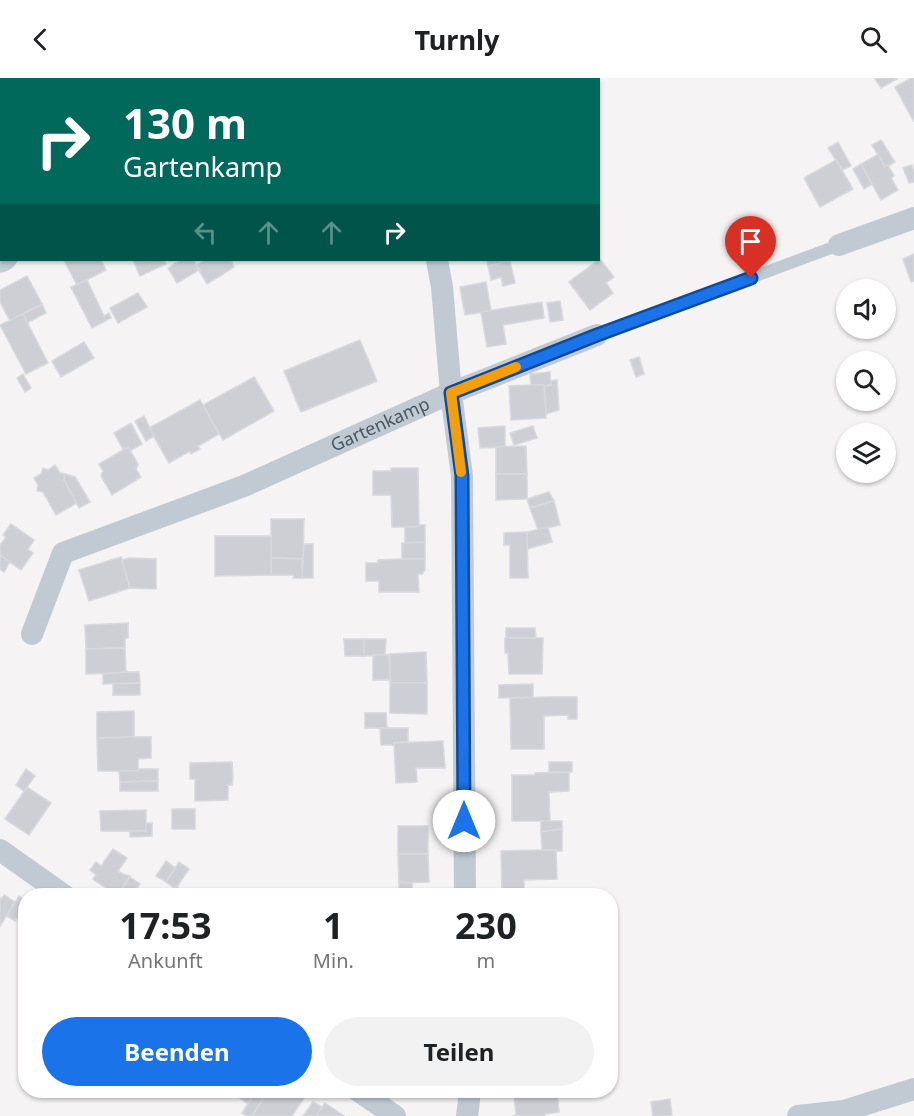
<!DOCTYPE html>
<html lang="de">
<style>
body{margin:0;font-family:"Noto Sans",sans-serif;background:#f2f2f2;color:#202124;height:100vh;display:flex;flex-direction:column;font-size:22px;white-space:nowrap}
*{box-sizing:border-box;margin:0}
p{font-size:20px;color:#757577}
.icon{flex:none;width:33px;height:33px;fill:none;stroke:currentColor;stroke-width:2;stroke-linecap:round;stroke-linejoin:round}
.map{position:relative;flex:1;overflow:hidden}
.drawer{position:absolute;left:18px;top:810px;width:600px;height:210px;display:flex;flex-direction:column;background:#fff;border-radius:24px;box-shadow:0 2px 4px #0004}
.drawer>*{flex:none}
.top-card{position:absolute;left:0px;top:0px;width:600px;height:183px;box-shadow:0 2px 4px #0004;background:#00695c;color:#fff;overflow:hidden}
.buttons{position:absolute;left:836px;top:201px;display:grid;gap:12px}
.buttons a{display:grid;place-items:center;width:60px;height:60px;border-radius:50%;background:#fff;box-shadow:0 2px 4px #0004;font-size:30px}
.pin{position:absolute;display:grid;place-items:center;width:51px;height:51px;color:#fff;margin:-62px -26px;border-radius:50% 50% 50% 0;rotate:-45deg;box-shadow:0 0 6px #0007}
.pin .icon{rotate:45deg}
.me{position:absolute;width:66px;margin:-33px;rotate:0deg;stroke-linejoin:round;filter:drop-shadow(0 0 4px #0008)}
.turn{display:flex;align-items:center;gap:21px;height:126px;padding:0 24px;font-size:27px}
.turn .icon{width:78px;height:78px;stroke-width:2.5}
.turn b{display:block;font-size:42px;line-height:51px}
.lanes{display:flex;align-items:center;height:57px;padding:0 24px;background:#0003;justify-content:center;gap:30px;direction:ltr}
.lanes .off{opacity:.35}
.eta{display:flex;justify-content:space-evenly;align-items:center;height:102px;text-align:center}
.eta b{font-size:36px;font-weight:700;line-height:42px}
.action{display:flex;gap:12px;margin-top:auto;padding:12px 24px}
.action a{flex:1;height:69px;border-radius:36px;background:#1a73e8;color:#fff;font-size:24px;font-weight:700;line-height:69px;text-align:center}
.action a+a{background:#f2f2f2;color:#202124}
header{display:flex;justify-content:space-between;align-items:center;height:78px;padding:0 24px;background:#fff;font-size:27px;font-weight:700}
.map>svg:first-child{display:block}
.building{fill:#cdcfd5;stroke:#d7d9de;stroke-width:1.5}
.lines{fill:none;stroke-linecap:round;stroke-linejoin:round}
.service{stroke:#c1cad2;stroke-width:12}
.minor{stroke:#c1cad2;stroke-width:22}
.secondary{stroke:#c1cbd6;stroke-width:33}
.route-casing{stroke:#114b97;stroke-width:15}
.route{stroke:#1a73e8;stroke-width:10}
.slow{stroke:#f59e0b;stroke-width:10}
.labels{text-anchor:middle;stroke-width:6;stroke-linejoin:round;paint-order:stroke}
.street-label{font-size:18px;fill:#4a5661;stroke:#fff}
</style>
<header><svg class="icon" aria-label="back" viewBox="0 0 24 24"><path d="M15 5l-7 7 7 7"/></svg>Turnly<svg class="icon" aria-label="search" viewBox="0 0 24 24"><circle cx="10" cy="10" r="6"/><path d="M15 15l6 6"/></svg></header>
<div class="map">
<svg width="914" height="1038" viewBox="0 0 914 1038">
<rect width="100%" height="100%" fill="#f5f3f3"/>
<!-- building -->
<g class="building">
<polygon points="877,0 897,0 897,1 881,10 875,1"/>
<polygon points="911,0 914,0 914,44 895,9"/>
<polygon points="881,62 895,84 888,88 885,89 872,67"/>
<polygon points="838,64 851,88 842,92 828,70"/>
<polygon points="877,77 879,77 885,89 888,87 894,98 891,100 898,112 881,122 861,86"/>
<polygon points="836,82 853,111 820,129 804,100"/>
<polygon points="861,86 872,106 864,111 853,91"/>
<polygon points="912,87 914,94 914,104 909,105 903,90"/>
<polygon points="914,176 914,203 911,204 903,181"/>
<polygon points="600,181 614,199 606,205 613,215 590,232 569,204"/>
<polygon points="64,182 101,182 106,192 77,207"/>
<polygon points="133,182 164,182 166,186 140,198"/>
<polygon points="181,182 193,182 199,192 177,205 168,190"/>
<polygon points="206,182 231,182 234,189 207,206 196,187"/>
<polygon points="487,182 510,182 510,183 488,188"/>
<polygon points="510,183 515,205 503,208 501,199 491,202 488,188"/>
<polygon points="27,198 42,226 10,243 0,224 0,212"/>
<polygon points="87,202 104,238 109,235 111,240 92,250 71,209"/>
<polygon points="486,204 491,233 465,237 460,209"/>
<polygon points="138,215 147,229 118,245 110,230"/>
<polygon points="560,223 563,242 550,244 547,225"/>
<polygon points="542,224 544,240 503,247 506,266 487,269 481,234"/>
<polygon points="42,226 46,235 27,245 23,236"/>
<polygon points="23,236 48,285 26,296 0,247"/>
<polygon points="360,262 377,303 301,334 284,293"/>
<polygon points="84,264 94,280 61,299 52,283"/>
<polygon points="639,279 644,296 636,299 630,282"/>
<polygon points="550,294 551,307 544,308 544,307 531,307 530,296"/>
<polygon points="23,296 31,310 25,314 17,300"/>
<polygon points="254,299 274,333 223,362 203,327"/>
<polygon points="557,302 559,332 546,336 544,308 551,307 551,303"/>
<polygon points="531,307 544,307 546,340 511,342 509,308"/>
<polygon points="200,322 219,356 198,368 200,371 191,376 190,373 169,385 149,350"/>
<polygon points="144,338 154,358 146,363 135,343"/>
<polygon points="131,345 142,366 130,373 128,369 123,371 114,355"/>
<polygon points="505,348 505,369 480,370 478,350"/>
<polygon points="533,348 537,360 514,367 510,355"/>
<polygon points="526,368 527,396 496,396 496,369"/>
<polygon points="128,369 138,386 136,391 141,399 112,417 101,398 103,393 99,386"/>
<polygon points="55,387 60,395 65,396 64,402 77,425 56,437 43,414 37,413 38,407 34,400 41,396 43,390 48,392"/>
<polygon points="391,390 418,390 419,449 392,449 391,417 373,417 373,393 391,393"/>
<polygon points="65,396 75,399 90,424 79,430 64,402"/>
<polygon points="496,396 527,396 527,421 496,422"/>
<polygon points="549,414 554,423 530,430 527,421"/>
<polygon points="554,423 560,447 538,452 530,430"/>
<polygon points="271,441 304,441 303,481 271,480"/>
<polygon points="11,446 34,462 28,471 33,475 21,492 0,477 0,467 6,459 3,457"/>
<polygon points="419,447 425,447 425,464 405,465 405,449 419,449"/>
<polygon points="548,449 552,464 527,471 527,454"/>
<polygon points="527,454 528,500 510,500 510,467 504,467 504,455"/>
<polygon points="215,458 271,458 271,497 215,498"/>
<polygon points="425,464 425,481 402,481 402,465"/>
<polygon points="304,466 313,466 313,500 302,500"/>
<polygon points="0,477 10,484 4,494 0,491"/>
<polygon points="121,479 130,510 89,523 79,492"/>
<polygon points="129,480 156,481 156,511 130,510 122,482"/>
<polygon points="271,480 302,481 302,500 293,500 294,497 271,497"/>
<polygon points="402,481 425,481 425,492 422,496 418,496 419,514 379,514 379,503 366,503 366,485 378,485 378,482"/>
<polygon points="128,545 128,560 125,560 125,570 86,571 85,547"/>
<polygon points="506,550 535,550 536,560 506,560"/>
<polygon points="505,560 543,560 542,596 509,596 508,575 505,575"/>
<polygon points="344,561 364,561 364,578 345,578"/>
<polygon points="364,561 386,561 385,577 364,578"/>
<polygon points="125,570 126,595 86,596 86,571"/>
<polygon points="426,574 427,605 390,605 390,576"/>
<polygon points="373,577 389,577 390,602 373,602"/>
<polygon points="126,594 139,594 140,605 103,606 103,596"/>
<polygon points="140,605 140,617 113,617 113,606"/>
<polygon points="390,605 427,605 427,636 390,635"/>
<polygon points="533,606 533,619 499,620 499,607"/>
<polygon points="548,619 577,619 577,641 568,641 568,637 544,638 544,671 511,671 510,620"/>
<polygon points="134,633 134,659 97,660 97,634"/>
<polygon points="365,635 386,635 387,650 365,650"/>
<polygon points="380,650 408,650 408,664 394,665 394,667 381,667"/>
<polygon points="134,659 151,659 151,680 138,681 138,693 98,693 97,660"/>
<polygon points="443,663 445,690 416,690 417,704 396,705 394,665"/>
<polygon points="232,684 233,700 232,707 228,707 228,722 195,723 195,701 190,701 190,685"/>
<rect x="549" y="684" width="23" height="10"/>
<polygon points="26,691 35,698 24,713 16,707"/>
<polygon points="138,691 158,691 158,703 120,704 119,693 138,693"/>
<polygon points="569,694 569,713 549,714 550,743 512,743 512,697 535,697 535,695"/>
<polygon points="158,703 158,713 120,713 120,704"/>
<polygon points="27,709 51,725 29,757 5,741"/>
<rect x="172" y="731" width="23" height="20"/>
<polygon points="146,732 146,753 101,753 100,733"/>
<polygon points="541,743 562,743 562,751 541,754"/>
<polygon points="146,745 152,745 152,758 130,759 130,753 146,753"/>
<rect x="398" y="748" width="30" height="28"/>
<polygon points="562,751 562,773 556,773 556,772 542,772 541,754"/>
<polygon points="113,771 127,780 118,793 123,796 130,798 117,818 93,801 96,797 90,792 96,784 101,788"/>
<polygon points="542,772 556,772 557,801 524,802 524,813 502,814 501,773"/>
<polygon points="398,776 428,776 429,804 399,805"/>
<polygon points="166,783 175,790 166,804 156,798"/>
<polygon points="179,784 189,791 177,809 174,810 166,804"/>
<polygon points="130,799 140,806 132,818 125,818 120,814"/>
<polygon points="399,804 412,805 412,814 399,815"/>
<polygon points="176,808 177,809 190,818 170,818"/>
<polygon points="4,817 15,824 0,848 0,820 1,821"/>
<polygon points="19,818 26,823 26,827 15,843 7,838"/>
<polygon points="245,1012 257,1012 248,1026 240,1020"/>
<polygon points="257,1012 263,1012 267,1015 252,1038 247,1038 242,1035"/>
<polygon points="268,1012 306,1012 308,1014 292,1038 254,1038 253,1037"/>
<polygon points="520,1012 562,1012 562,1013 520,1017"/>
<polygon points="557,1013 559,1034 545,1036 545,1038 513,1038 516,1037 514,1017"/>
<polygon points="670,1021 672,1038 653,1038 651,1024"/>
<polygon points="313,1024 322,1029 316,1038 303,1038"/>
<polygon points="325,1025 344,1038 316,1038"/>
</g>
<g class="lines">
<!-- service -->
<polyline class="service" points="597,257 839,167"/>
<!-- minor -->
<g class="minor">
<polyline points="839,167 914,140"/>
<polyline points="437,182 442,209 451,315 462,398 465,818"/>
<path id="s1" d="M32,556L63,475L244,408L451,315L597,257"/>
<polyline points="0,772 65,818"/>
<polyline points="357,1012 395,1038"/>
<polyline points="467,1038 469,1023 469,1012"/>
<polyline points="798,1038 844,1033 914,1011"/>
</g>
<!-- secondary -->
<g class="secondary">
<polyline points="409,2 412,0"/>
<polyline points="0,178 2,177"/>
</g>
</g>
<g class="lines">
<!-- route casing -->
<g class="route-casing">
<polyline id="route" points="464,743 462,398 451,315 597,257 751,200"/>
</g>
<!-- route -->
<use href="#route" class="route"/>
<!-- slow -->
<polyline class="slow" points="461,394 451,315 516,289"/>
</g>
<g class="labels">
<!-- street labels -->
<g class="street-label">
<text dy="6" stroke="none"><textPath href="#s1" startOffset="429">Gartenkamp</textPath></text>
</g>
</g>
</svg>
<div class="buttons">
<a><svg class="icon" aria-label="sound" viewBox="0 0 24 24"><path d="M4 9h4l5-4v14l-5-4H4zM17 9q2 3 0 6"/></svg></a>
<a><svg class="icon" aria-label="search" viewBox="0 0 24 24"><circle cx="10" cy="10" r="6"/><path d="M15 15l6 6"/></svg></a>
<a><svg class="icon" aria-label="layers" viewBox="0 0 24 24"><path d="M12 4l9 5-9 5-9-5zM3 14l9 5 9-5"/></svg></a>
</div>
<div class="pin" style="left:751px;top:200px;background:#d93025"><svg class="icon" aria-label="arrive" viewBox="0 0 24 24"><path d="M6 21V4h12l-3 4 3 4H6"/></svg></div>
<svg class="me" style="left:464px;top:743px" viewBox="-20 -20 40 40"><circle r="19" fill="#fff"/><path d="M0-13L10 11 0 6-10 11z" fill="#1a73e8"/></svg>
<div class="top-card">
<div class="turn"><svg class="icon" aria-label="right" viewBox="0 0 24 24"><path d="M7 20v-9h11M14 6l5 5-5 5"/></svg><div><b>130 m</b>Gartenkamp</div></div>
<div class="lanes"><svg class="icon off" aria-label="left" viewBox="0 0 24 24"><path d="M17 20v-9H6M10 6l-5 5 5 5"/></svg><svg class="icon off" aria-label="ahead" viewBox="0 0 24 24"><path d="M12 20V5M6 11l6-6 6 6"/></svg><svg class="icon off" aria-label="ahead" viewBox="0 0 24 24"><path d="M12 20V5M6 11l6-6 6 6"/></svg><svg class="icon" aria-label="right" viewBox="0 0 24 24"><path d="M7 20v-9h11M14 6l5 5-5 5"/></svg></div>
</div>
<section class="drawer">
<div class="eta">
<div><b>17:53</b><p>Ankunft</p></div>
<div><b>1</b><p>Min.</p></div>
<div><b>230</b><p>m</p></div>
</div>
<div class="action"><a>Beenden</a><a>Teilen</a></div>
</section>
</div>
